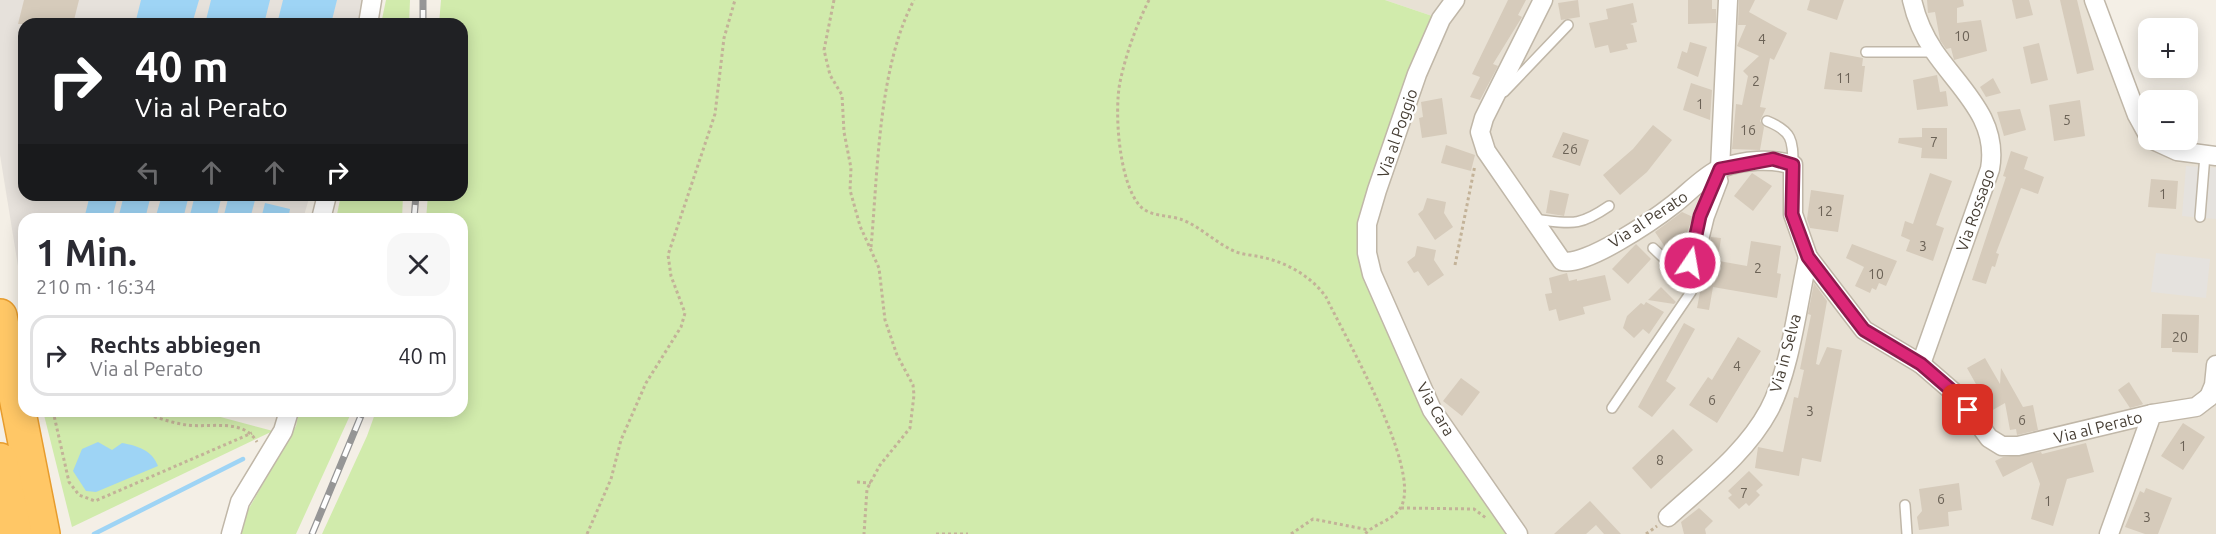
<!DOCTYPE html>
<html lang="de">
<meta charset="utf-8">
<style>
body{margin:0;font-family:Ubuntu,sans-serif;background:#f7f7f7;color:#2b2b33;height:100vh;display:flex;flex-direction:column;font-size:22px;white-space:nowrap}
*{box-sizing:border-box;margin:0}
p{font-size:20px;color:#7c7c81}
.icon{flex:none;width:33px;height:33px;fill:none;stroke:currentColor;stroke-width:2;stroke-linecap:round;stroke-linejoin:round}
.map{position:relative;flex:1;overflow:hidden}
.sheet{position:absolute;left:18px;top:213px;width:450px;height:204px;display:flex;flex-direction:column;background:#fff;border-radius:18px;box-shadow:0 3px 15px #0003}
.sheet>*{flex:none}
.hud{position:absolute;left:18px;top:18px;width:450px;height:183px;border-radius:18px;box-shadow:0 3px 15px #0003;background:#202124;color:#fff;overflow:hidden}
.controls{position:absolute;left:2138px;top:18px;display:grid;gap:12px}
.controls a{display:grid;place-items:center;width:60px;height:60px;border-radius:12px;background:#fff;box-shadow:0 3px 15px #0003;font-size:30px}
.pin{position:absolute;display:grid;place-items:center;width:51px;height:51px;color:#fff;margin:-26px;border-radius:12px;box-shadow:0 3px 9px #0006}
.me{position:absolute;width:66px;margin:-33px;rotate:12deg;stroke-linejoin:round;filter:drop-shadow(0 0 4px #0008)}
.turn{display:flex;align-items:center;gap:21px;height:126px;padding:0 18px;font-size:27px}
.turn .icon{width:78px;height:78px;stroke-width:2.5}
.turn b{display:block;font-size:42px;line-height:51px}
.lanes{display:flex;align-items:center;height:57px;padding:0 18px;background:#0003;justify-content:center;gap:30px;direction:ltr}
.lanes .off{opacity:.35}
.round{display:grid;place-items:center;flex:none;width:63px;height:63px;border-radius:18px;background:#f7f7f7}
.overview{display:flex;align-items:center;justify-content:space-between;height:102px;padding:0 18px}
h1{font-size:36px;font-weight:700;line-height:45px}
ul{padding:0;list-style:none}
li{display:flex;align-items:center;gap:18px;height:81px;margin:0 12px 9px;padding:0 6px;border:3px solid #e1e1e2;border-radius:18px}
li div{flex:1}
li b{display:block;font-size:22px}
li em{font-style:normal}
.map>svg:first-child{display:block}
.residential{fill:#e8e1d4}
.industrial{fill:#e6e1db}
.green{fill:#d1ebac}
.parking{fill:#e5e2de}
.water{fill:#9ed4f5}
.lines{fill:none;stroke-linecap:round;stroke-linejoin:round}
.stream{stroke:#9ed4f5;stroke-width:4.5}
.building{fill:#d6cbbb}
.lane-casing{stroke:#c0b7a8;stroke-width:12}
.street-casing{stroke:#c0b7a8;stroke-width:21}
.highway-casing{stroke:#e79c2d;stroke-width:36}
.path{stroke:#c3b298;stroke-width:3;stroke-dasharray:3 3;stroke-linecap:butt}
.lane{stroke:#fff;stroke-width:9}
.street{stroke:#fff;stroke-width:18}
.highway{stroke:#ffc766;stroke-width:33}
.rail-casing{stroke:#969696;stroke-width:7}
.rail{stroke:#fff;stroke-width:4.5;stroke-dasharray:14;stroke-linecap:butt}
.route-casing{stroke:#8e194d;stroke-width:15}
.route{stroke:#db2777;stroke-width:10}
.labels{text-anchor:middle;stroke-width:4.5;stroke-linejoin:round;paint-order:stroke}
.number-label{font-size:14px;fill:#6b6256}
.street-label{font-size:16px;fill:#473f35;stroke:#fff}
</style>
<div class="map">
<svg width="2216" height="534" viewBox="0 0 2216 534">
<rect width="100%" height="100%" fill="#f4efe6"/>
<!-- residential -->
<polygon class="residential" points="1385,0 2094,0 2144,130 2216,156 2216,534 1518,534 1432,410 1398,335 1367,224 1441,19"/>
<!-- industrial -->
<polygon class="industrial" points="0,0 363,0 359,24 24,24 24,195 310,195 303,219 24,219 24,303 0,155"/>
<!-- green -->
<g class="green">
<polygon points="386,0 410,0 409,24 381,24"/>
<polygon points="441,0 1385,0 1441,19 1417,74 1367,253 1432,410 1518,534 322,534 367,436 376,411 462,411 462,219 426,219 428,195 462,195 462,24 439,24"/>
<polygon points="341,195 403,195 402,219 336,219"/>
<polygon points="43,411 198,411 273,431 72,527"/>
<polygon points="299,411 352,411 296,534 241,534 248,510 296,426"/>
</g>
<!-- parking -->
<g class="parking">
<polygon points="2186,166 2216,168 2216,219 2182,216"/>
<polygon points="2156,253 2210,259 2206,298 2151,292"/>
</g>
<!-- water -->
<g class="water">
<polygon points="141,0 199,0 192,24 135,24"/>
<polygon points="211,0 270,0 264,24 205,24"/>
<polygon points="283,0 337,0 331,24 277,24"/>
<polygon points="90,195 118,195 112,219 84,219"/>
<polygon points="124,195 151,195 145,219 118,219"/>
<polygon points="162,195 189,195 183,219 155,219"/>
<polygon points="195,195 222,195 216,219 189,219"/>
<polygon points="229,195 255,200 250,219 223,219"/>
<polygon points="265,203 290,209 288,219 261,219"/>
<path d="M98,442L112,450L122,443C138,446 152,450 158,466L96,492L86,491L73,471L82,449Z"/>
</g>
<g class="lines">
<!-- stream -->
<polyline class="stream" points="94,534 243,459"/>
</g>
<!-- building -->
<g class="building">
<polygon points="24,0 79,0 73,24 18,24"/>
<polygon points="1508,0 1526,0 1518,15 1522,17 1493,64 1498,66 1480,100 1470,97 1480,77 1472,74"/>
<polygon points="1578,0 1580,17 1561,20 1558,3"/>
<polygon points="1688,0 1712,0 1712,9 1716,9 1716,23 1688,24"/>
<polygon points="1739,0 1755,0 1749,12 1787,33 1774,60 1770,58 1760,107 1766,108 1760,121 1764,127 1760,150 1732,149 1736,104 1742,105 1748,76 1743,71 1759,56 1737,46 1746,25 1738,25"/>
<polygon points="1810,0 1844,0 1837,20 1807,10"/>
<polygon points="1927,0 1963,0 1964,6 1957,8 1957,23 1981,20 1987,51 1954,60 1951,48 1946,49 1940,40 1935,12 1928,13"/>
<polygon points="2012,0 2029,0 2033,15 2016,19"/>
<polygon points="2060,0 2077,0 2094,70 2077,74"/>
<polygon points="1633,3 1637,22 1630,24 1633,25 1637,42 1626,44 1628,49 1610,53 1608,45 1595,48 1589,23 1608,19 1606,9"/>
<polygon points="1690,42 1707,47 1698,77 1677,68 1682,51 1687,53"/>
<polygon points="2039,43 2048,80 2031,84 2023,47"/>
<polygon points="1830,52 1863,58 1862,66 1865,66 1862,92 1824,89"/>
<polygon points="1937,75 1940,92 1946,91 1948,106 1917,110 1913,80"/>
<polygon points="1993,78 2001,93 1986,97 1980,87"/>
<polygon points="1691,83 1712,90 1710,120 1683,110"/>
<polygon points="1442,98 1447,134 1422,138 1419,118 1423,117 1421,102"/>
<polygon points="2080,100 2085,136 2054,141 2049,105"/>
<polygon points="2020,109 2026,130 2004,136 1997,112"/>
<polygon points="1653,125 1672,140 1647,172 1620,195 1603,175 1633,149"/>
<polygon points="1922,128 1947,128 1947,159 1921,158 1922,148 1898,143 1899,138 1922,137"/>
<polygon points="1563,132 1589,140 1580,166 1552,157"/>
<polygon points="1446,145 1475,155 1471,171 1441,163"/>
<polygon points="2011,151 2028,157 2024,169 2044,177 2038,194 2021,188 1996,253 1999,254 1995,267 1992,266 1986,284 1972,280 2006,177 2003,176"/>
<polygon points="1752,173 1772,186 1753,211 1734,196"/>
<polygon points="1930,173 1952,181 1936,225 1944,228 1933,261 1906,251 1910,240 1901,236 1905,221 1913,224"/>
<polygon points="2151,179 2178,181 2176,209 2148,207"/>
<polygon points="1550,190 1569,194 1564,216 1546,213"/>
<polygon points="1811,190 1844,195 1838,232 1810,228 1807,219"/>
<polygon points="1427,198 1446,202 1444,213 1453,227 1435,240 1418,214 1423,210"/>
<polygon points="1682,212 1693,217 1686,235 1665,247 1655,232"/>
<polygon points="1711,237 1721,238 1719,252 1704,268"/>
<polygon points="1751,241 1781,246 1777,273 1781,274 1777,298 1713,287 1709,310 1697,308 1700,292 1719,261 1747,266"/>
<polygon points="1636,244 1651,259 1628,284 1612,269"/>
<polygon points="1852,244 1897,261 1886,286 1879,283 1876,290 1872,288 1870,293 1855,286 1864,267 1846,258"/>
<polygon points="1417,246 1436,250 1434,260 1444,275 1428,286 1418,271 1414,273 1407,262 1415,256"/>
<polygon points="1567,273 1569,281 1577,279 1577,281 1605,275 1611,300 1583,307 1585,314 1559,321 1556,309 1549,311 1545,294 1552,293 1549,278"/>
<polygon points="1814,283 1827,301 1816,364 1819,365 1827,347 1842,350 1821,462 1802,458 1799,476 1755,468 1758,447 1783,452 1794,397 1798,398 1804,370 1800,369 1811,315 1808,314"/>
<polygon points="1661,287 1676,302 1674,304 1648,300"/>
<polygon points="1646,302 1664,312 1649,334 1643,329 1634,338 1623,328 1627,316 1641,303 1644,305"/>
<polygon points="2162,314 2199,315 2198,353 2172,352 2172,348 2161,348"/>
<polygon points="1684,323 1695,329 1666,381 1676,388 1652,417 1638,407"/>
<polygon points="1738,337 1761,351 1717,423 1689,405 1708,377 1712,380"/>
<polygon points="1985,358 2000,384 2001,368 2023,407 2033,405 2038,430 2017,435 2016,429 2010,430 2005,403 1991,411 1967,368"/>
<polygon points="1461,378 1480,392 1462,416 1443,401"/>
<polygon points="2129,382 2143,404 2141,405 2130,408 2118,390"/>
<polygon points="2183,423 2205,437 2183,470 2161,456"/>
<polygon points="1673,429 1693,450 1651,489 1632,468"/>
<polygon points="2086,443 2094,472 2067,479 2053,526 2031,519 2040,484 2032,462 2003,477 1995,461 2003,457 2041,452 2042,454"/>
<polygon points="1749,471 1763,485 1756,491 1760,495 1749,506 1746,503 1739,509 1728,498 1732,495 1728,491"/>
<polygon points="1959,483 1962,510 1948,512 1949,526 1919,530 1917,517 1922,511 1919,489"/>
<polygon points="2146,488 2172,498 2158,534 2145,534 2125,527 2140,491 2144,493"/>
<polygon points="1590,501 1621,534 1604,534 1596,525 1586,534 1554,534"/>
<polygon points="1699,508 1713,521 1705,529 1706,534 1684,534 1681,522"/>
</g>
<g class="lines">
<!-- lane casing -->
<g class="lane-casing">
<g id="lane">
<polyline points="1866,52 1935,52"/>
<polyline points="1504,92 1568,25"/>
<path d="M1767,121C1792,131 1793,140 1793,165"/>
<polyline points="2200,217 2205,155"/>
<path d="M1533,219C1571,223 1577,228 1609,206"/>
<polyline points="1653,248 1672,266 1681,270 1688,267 1700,216 1719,171"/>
<polyline points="1612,408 1691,292 1709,218 1723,181 1720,169"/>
<polyline points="1905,505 1907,534"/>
</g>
</g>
<!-- street casing -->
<g class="street-casing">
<g id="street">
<polyline points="1455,0 1441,19 1417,74 1377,190 1367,224 1367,253 1372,274 1432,410 1518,534"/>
<path d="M1543,0L1484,118L1480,132L1486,151L1562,261C1584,268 1655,219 1674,204C1688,193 1705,175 1721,168C1744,160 1771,158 1793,165V214L1808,257L1864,330L1921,364L1958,396L1989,438L2002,446H2018L2152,414"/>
<path d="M1912,0C1916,18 1924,36 1934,51C1960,89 1999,119 1990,169L1921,364"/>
<polyline points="2094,0 2137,115 2148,135"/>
<polyline points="368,24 372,0"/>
<polyline points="2153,140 2177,151 2216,156"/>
<polyline points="1720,169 1728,0"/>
<polyline points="321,219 327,195"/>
<polyline points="2209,397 2214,385 2216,365"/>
<path d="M1668,517C1703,485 1746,453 1769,410C1790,371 1798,302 1808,257"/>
<polyline points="231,534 240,502 283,431 289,411"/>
<polyline points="2109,534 2152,414 2196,407 2209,397"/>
</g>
</g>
<!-- highway casing -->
<g class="highway-casing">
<g id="highway">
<polyline points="0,316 43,534"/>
<polyline points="0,460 15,534"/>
</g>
</g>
<!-- path -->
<g class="path">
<polyline points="834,0 824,50 830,75 842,95 844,132 851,168 850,190 860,226 879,268 885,320 897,355 913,385 914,395 910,428 880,465 867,489 864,534"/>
<path d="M1149,0C1136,26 1126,54 1120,82C1114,112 1119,183 1140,206C1150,217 1170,215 1183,220C1202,228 1216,243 1234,251C1242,255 1253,255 1261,257C1286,262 1311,276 1326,297C1345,337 1422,469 1401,507C1393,521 1375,523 1365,534"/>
<path d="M871,247C878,171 878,68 914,0"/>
<polyline points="1455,265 1475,165"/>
<polyline points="53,411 69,482 79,495 95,501 252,433"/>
<path d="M137,411C153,416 171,423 187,425C211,428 243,418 257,442"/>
<polyline points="857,482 871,483"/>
<polyline points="1401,508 1474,509 1486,518"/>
<polyline points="587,534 611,479 621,440 646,383 681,327 685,313 671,276 668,255 715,114 724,38 735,0"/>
<polyline points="936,534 968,534"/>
<polyline points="1291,534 1313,519 1369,530"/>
<polyline points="1646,534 1657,526"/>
</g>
<!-- lane -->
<use href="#lane" class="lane"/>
<!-- street -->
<use href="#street" class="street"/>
<!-- highway -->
<use href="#highway" class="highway"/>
<!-- rail casing -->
<g class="rail-casing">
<g id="rail">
<polyline points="423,24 423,0"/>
<polyline points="414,219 416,195"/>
<polyline points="312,534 363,411"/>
</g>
</g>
<!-- rail -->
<use href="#rail" class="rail"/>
</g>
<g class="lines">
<!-- route casing -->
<g class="route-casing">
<polyline id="route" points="1690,263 1700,216 1720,169 1773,159 1793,165 1792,214 1808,257 1864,330 1921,364 1958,396 1968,410"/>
</g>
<!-- route -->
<use href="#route" class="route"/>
</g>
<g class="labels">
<!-- number labels -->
<g class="number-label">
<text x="1962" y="41">10</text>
<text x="1762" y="44">4</text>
<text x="1844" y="83">11</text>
<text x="1756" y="86">2</text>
<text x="1700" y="109">1</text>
<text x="2067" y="125">5</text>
<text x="1748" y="135">16</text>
<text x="1934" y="147">7</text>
<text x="1570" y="154">26</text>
<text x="2163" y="199">1</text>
<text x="1825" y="216">12</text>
<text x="1923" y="251">3</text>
<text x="1758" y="273">2</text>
<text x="1876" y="279">10</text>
<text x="2180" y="342">20</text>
<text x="1737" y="371">4</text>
<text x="1712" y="405">6</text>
<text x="1810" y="416">3</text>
<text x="2022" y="425">6</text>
<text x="2183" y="451">1</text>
<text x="1660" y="465">8</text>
<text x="1744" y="498">7</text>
<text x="1941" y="504">6</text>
<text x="2048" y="506">1</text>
<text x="2147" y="522">3</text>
</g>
<!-- street labels -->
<g class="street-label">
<text transform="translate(1397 133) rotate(-71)" y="6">Via al Poggio</text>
<text transform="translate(1975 210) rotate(-71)" y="6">Via Rossago</text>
<text transform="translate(1648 219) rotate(-33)" y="6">Via al Perato</text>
<text transform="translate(1785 353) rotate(-75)" y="6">Via in Selva</text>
<text transform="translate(1436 409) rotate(60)" y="6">Via Cara</text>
<text transform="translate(2098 427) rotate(-14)" y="6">Via al Perato</text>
</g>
</g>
</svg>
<div class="controls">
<a>+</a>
<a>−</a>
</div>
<div class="pin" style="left:1968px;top:410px;background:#d93025"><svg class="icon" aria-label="arrive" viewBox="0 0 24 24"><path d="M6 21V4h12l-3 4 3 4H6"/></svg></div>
<svg class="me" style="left:1690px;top:263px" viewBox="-20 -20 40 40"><circle r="17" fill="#db2777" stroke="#fff" stroke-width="3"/><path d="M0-11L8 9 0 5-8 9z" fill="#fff"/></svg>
<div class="hud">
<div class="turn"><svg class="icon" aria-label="right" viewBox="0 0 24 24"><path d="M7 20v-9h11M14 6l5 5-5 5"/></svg><div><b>40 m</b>Via al Perato</div></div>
<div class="lanes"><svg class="icon off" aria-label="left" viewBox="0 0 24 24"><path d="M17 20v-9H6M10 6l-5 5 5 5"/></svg><svg class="icon off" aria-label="ahead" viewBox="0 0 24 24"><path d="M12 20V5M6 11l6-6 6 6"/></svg><svg class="icon off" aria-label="ahead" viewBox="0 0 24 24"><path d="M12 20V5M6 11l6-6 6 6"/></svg><svg class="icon" aria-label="right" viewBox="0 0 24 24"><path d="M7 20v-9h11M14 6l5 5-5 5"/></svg></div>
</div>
<section class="sheet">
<div class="overview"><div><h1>1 Min.</h1><p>210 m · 16:34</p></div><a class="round"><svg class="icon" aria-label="close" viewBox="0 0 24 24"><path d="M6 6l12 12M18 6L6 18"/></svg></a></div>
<ul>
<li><svg class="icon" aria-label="right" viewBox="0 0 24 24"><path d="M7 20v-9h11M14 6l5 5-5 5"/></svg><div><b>Rechts abbiegen</b><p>Via al Perato</p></div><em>40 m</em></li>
</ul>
</section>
</div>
